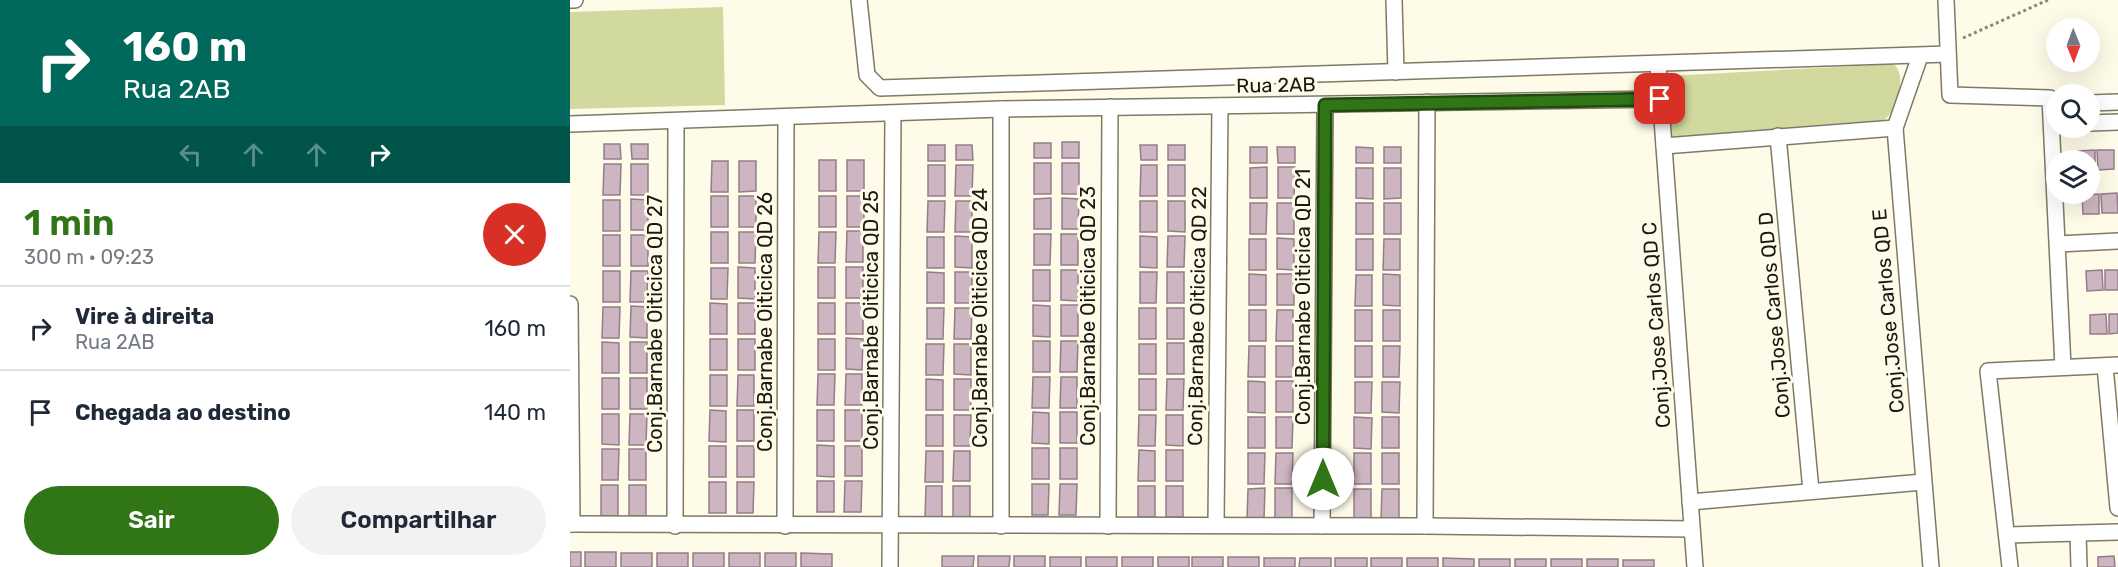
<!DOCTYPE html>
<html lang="pt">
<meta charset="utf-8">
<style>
body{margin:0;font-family:Rubik,sans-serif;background:#f2f2f3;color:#1f2937;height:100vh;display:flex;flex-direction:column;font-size:22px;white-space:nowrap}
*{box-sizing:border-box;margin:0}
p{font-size:20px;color:#747a83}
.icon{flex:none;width:33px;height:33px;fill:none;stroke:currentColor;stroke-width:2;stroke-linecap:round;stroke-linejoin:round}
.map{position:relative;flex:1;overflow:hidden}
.details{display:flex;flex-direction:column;background:#fff;width:570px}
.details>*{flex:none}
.guide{background:#00695c;color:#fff;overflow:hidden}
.needle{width:39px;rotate:179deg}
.controls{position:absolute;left:1476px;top:18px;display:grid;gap:12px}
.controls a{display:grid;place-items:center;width:54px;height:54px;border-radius:50%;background:#fff;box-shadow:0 6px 24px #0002;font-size:30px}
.pin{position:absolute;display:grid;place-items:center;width:51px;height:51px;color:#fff;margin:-26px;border-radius:12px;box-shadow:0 3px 9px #0006}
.me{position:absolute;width:66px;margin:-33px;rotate:0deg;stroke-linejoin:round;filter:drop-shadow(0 0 4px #0008)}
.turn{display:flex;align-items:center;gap:21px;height:126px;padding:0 24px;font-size:27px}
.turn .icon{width:78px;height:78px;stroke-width:2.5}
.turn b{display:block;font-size:42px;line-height:51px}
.lanes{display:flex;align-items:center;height:57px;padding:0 24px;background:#0003;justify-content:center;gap:30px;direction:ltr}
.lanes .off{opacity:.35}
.round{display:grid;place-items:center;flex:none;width:63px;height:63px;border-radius:32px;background:#f2f2f3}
.headline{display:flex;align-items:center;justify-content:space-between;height:102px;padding:0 24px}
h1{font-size:36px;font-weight:600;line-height:45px;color:#307516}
.button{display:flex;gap:12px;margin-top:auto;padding:12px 24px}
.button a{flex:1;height:69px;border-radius:36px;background:#307516;color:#fff;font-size:24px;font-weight:600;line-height:69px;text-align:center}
.button a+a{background:#f2f2f3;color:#1f2937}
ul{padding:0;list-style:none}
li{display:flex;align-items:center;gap:18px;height:84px;padding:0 24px;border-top:2px solid #e0e1e3}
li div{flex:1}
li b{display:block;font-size:22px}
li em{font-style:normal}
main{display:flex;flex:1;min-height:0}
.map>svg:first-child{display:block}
.green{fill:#d2d99f}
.building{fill:#cdb6c1;stroke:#937d88;stroke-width:1.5}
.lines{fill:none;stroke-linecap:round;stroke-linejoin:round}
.minor-casing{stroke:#7e7a65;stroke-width:18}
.path{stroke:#8a877a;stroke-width:3;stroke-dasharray:3 3;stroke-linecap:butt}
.minor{stroke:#fff;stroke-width:15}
.route-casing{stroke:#1f4c0e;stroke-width:15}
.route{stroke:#307516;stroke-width:10}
.labels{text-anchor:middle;stroke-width:6;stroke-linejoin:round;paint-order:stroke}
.street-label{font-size:20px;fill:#1a1810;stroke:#fffbe9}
</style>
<main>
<section class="details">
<div class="guide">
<div class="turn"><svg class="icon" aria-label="right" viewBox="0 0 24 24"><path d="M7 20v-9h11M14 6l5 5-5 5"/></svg><div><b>160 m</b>Rua 2AB</div></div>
<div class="lanes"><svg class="icon off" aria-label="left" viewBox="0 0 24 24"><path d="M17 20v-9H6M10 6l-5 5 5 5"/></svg><svg class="icon off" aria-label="ahead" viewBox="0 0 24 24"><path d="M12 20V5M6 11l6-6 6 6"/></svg><svg class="icon off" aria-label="ahead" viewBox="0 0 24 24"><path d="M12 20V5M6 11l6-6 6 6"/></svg><svg class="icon" aria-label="right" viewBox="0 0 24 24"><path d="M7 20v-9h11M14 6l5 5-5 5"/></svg></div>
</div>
<div class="headline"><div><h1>1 min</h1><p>300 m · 09:23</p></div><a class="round" style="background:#d93025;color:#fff"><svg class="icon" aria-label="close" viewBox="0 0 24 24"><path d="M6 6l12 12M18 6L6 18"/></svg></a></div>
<ul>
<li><svg class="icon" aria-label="right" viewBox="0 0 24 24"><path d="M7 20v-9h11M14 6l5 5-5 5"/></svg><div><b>Vire à direita</b><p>Rua 2AB</p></div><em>160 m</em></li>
<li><svg class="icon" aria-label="arrive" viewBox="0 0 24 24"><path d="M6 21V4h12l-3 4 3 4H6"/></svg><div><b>Chegada ao destino</b></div><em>140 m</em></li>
</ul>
<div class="button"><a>Sair</a><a>Compartilhar</a></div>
</section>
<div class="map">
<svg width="1548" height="567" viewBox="0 0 1548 567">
<rect width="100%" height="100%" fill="#fffbe9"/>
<!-- green -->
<g class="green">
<polygon points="153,7 155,105 0,109 0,12"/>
<path d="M1323,64C1338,73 1327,111 1314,120L1100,137L1096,76Z"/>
</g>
<!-- building -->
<g class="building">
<rect x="492" y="142" width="17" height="16"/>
<rect x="464" y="143" width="17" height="15"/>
<polygon points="34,144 50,144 51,159 34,159"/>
<polygon points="61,144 78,144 78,159 62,159"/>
<rect x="358" y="145" width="17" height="16"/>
<polygon points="386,145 402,145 403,160 386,160"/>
<polygon points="570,145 587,145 587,160 571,160"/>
<rect x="598" y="145" width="17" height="15"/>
<rect x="680" y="147" width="17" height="16"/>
<polygon points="707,147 725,147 725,163 708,163"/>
<polygon points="786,147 803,148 803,163 786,163"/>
<rect x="814" y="147" width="17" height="16"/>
<polygon points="1525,150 1525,170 1520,170 1520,160 1508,160 1508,151"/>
<polygon points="1527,150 1544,150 1544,169 1528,170"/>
<rect x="249" y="160" width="17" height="31"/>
<rect x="277" y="160" width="17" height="31"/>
<polygon points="142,161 158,161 158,192 141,192"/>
<polygon points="169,161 186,161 186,191 169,192"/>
<rect x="464" y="163" width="17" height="31"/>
<rect x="492" y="163" width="17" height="31"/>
<polygon points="34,164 51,164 50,195 33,195"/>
<rect x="61" y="164" width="17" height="31"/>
<rect x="358" y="165" width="17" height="31"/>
<polygon points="386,165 403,165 402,196 385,196"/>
<polygon points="571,165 587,165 587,196 570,196"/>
<rect x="598" y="165" width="17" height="31"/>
<polygon points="697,167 697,198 680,198 680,168"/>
<polygon points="708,167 725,167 724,198 708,198"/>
<polygon points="786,168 803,168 803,199 786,198"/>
<polygon points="814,168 831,168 831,198 814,199"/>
<polygon points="1547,193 1548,213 1532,213 1531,194"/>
<polygon points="1529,194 1529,214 1513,214 1512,195"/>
<rect x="141" y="196" width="17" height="31"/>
<rect x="169" y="196" width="17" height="31"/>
<rect x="249" y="196" width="17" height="31"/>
<rect x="277" y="196" width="17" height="31"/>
<polygon points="481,198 481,229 464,229 464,199"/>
<polygon points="492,198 509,199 508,229 492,229"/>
<polygon points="61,199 78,200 78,230 61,230"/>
<rect x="33" y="200" width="17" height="31"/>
<polygon points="358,201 375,201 374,232 357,232"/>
<polygon points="386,201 402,201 402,232 385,232"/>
<rect x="570" y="201" width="17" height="31"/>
<polygon points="598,201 615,201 615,232 598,231"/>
<polygon points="680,203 697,203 696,234 680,234"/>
<rect x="707" y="203" width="17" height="31"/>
<rect x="786" y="203" width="17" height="31"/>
<rect x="814" y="203" width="17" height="31"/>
<polygon points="277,231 293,231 293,262 276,262"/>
<rect x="141" y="232" width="17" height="31"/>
<polygon points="169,232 186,232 185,263 169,263"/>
<polygon points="249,232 266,232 265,263 248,263"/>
<polygon points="464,234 481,234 480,265 464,265"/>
<rect x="491" y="234" width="17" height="31"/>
<rect x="33" y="235" width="17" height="31"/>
<rect x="61" y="235" width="17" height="31"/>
<polygon points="385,236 402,237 402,268 385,267"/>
<polygon points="570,236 587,237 587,268 570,267"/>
<polygon points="598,236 615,236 614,267 597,267"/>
<rect x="357" y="237" width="17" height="31"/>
<polygon points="707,238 724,239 724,270 707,269"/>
<rect x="679" y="239" width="17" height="31"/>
<rect x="786" y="239" width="17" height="31"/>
<polygon points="814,239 830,239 830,270 813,270"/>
<polygon points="168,267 185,268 185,299 168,298"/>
<rect x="248" y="267" width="17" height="31"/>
<rect x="276" y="267" width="17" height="31"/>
<polygon points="141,268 158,268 157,299 141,299"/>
<rect x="463" y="270" width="17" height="31"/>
<polygon points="491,270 508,270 508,301 491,300"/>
<polygon points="1532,270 1533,290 1517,291 1516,271"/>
<rect x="1535" y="270" width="13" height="20"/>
<rect x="33" y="271" width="17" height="31"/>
<polygon points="61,271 78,271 77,302 60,302"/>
<polygon points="357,272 374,273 374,303 357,303"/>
<rect x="385" y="272" width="17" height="31"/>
<polygon points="570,272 587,272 586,303 570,303"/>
<rect x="597" y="272" width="17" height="31"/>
<polygon points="679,274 696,275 696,305 679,305"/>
<rect x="707" y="274" width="17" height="31"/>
<polygon points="813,274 830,275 830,306 813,305"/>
<polygon points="786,275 802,275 802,306 785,306"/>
<polygon points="140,303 157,304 157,334 140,334"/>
<rect x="168" y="303" width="17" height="31"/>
<rect x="248" y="303" width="17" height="31"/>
<rect x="276" y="303" width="17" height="31"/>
<polygon points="463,305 480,306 480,337 463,336"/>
<rect x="491" y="305" width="17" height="31"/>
<polygon points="61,306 77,307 77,338 60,337"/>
<polygon points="33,307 50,307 49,338 32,338"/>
<polygon points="357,308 374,308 373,339 357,339"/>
<polygon points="385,308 402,308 401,339 384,339"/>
<rect x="569" y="308" width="17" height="31"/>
<rect x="597" y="308" width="17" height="31"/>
<rect x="679" y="310" width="17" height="31"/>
<polygon points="707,310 723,310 723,341 706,341"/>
<rect x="785" y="310" width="17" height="31"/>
<rect x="813" y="310" width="17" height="31"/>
<polygon points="1536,314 1537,334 1520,334 1520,315"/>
<polygon points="1539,314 1548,314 1548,333 1539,334"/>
<polygon points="276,338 293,339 292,370 276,369"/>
<rect x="140" y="339" width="17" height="31"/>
<rect x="168" y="339" width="17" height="31"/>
<rect x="248" y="339" width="17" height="31"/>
<rect x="463" y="341" width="17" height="31"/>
<polygon points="491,341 508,341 507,372 490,372"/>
<polygon points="32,342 49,343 49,373 32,373"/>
<rect x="60" y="342" width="17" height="31"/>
<rect x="597" y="343" width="17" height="31"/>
<polygon points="356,344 374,344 373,375 356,375"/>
<polygon points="384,344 401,344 401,375 384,374"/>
<rect x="569" y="344" width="17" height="30"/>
<polygon points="679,346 695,346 695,377 678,377"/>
<rect x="706" y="346" width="17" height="31"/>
<rect x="785" y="346" width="17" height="31"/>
<polygon points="813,346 830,346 829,377 813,377"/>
<polygon points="248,374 265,374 264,405 247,405"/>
<polygon points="276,374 292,374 292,405 275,405"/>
<rect x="140" y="375" width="17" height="31"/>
<polygon points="168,375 184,375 184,406 167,406"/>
<polygon points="463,377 480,377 479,408 462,408"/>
<polygon points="491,377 507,377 507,408 490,408"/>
<rect x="32" y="378" width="17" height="31"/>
<rect x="60" y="378" width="17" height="31"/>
<polygon points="356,379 373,380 373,410 356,410"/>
<rect x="384" y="379" width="17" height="31"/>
<rect x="569" y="379" width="17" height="31"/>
<polygon points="597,379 614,379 613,410 596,410"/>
<polygon points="678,381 695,382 695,413 678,412"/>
<rect x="706" y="381" width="17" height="31"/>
<polygon points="785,382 802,382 801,413 785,413"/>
<polygon points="812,382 830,382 829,413 812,412"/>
<polygon points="140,410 156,411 156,442 139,441"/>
<rect x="167" y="410" width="17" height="31"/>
<rect x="247" y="410" width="17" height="31"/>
<rect x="275" y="410" width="17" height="31"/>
<polygon points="463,412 479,413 479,444 462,443"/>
<rect x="490" y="412" width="17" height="31"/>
<polygon points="32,414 49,414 49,445 32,444"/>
<polygon points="60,414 77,414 76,445 59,445"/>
<rect x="356" y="415" width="17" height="31"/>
<polygon points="384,415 401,415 400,446 384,446"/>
<polygon points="569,415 586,415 585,446 568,446"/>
<polygon points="596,415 613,415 613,446 596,445"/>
<rect x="678" y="417" width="17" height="31"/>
<polygon points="706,417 723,417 722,448 706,448"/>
<polygon points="784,417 802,418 801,449 784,448"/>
<rect x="812" y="417" width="17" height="31"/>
<polygon points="247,445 264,446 264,477 247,476"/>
<rect x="139" y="446" width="17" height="31"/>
<rect x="167" y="446" width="17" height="31"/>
<rect x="275" y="446" width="17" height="30"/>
<rect x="462" y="448" width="17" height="31"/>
<rect x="490" y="448" width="17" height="31"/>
<polygon points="32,449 49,449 48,480 32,480"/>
<rect x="59" y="449" width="17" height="31"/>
<polygon points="569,450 585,451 585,481 568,481"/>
<rect x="596" y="450" width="17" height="31"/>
<polygon points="356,451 373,451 373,482 355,482"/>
<polygon points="384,451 400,451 400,481 383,481"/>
<polygon points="678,453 695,453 694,484 678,484"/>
<polygon points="706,453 723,453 722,484 705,484"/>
<rect x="784" y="453" width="17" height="31"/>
<rect x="812" y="453" width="17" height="31"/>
<rect x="247" y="481" width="17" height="31"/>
<polygon points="275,481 292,481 291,512 274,512"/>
<rect x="139" y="482" width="17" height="31"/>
<polygon points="167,482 184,482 183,513 167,513"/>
<polygon points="462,484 479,484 478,515 462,515"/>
<polygon points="490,484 507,484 506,515 489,515"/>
<rect x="31" y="485" width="17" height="31"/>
<rect x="59" y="485" width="17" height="31"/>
<polygon points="356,486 372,486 372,517 355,517"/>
<rect x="383" y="486" width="17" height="31"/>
<rect x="568" y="486" width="17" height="31"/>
<rect x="596" y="486" width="17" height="31"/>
<polygon points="695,488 694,519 677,519 678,489"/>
<rect x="705" y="488" width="17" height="31"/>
<polygon points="784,489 801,489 801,520 784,519"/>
<polygon points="812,489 829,489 829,519 811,520"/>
<rect x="0" y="552" width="11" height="15"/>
<rect x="15" y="552" width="31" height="15"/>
<rect x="51" y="553" width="31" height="14"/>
<rect x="87" y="553" width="31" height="14"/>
<rect x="123" y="553" width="31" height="14"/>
<rect x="159" y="553" width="31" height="14"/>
<rect x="195" y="553" width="31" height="14"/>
<polygon points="231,553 262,554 262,567 231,567"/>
<polygon points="372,556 404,556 403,567 372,567"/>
<polygon points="408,556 440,556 439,567 408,567"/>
<rect x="444" y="556" width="31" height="11"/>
<polygon points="1544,556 1545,567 1528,567 1528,557"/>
<rect x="480" y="557" width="31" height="10"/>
<rect x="516" y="557" width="31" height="10"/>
<rect x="552" y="557" width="31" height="10"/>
<rect x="588" y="557" width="31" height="10"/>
<rect x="622" y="557" width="31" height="10"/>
<rect x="658" y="557" width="31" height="10"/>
<rect x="694" y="558" width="31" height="9"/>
<polygon points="730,558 761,558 761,567 729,567"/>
<rect x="765" y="558" width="32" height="9"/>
<rect x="801" y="558" width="31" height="9"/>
<rect x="837" y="558" width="31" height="9"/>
<polygon points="873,558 904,559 904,567 873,567"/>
<rect x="909" y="559" width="31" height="8"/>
<rect x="945" y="559" width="31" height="8"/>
<rect x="981" y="559" width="31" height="8"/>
<rect x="1017" y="559" width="31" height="8"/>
<rect x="1053" y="560" width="31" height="7"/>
</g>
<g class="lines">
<!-- minor casing -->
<g class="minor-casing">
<g id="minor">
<polyline points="0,0 5,0"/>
<polyline points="289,0 297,75 310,88 1378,54"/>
<polyline points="824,0 826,72"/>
<polyline points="1376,0 1380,95 1480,98 1493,367"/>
<polyline points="1350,56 1325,128 1361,567"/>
<polyline points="1088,65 1125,567"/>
<polyline points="1520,103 1548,102"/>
<polyline points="431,109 431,526"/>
<polyline points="1520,123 1548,122"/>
<polyline points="0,124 431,109 1090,99"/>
<polyline points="1208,136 1241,491"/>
<polyline points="1094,146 1325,128"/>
<polyline points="1488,244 1548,241"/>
<polyline points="0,304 2,524"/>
<polyline points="1535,366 1548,508"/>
<polyline points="1120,502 1353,482"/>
<polyline points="0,524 855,526 1122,529"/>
<polyline points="646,525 650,106"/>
<polyline points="105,526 106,122"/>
<polyline points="215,526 216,118"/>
<polyline points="538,526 540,107"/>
<polyline points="752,526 755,105"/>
<polyline points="855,526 857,102"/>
<polyline points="1508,533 1509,567"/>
<polyline points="1438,535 1548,532"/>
<polyline points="320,567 323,114"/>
<polyline points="1440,567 1418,371 1548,365"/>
</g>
</g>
<!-- path -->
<polyline class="path" points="1393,38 1478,0"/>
<!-- minor -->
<use href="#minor" class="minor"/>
</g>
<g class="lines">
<!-- route casing -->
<g class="route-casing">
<polyline id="route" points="753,479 755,105 1090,99"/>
</g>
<!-- route -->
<use href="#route" class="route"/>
</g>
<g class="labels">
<!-- street labels -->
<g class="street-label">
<text transform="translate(706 85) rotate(-1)" y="7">Rua 2AB</text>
<text transform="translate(733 297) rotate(-90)" y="7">Conj.Barnabe Oiticica QD 21</text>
<text transform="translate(1318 311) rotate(-95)" y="7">Conj.Jose Carlos QD E</text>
<text transform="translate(1204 315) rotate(-95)" y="7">Conj.Jose Carlos QD D</text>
<text transform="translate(518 316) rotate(-90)" y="7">Conj.Barnabe Oiticica QD 23</text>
<text transform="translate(627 316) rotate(-89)" y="7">Conj.Barnabe Oiticica QD 22</text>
<text transform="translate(410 318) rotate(-90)" y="7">Conj.Barnabe Oiticica QD 24</text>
<text transform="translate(301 320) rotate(-90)" y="7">Conj.Barnabe Oiticica QD 25</text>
<text transform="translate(195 322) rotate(-90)" y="7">Conj.Barnabe Oiticica QD 26</text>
<text transform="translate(85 324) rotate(-90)" y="7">Conj.Barnabe Oiticica QD 27</text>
<text transform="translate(1086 325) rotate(-94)" y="7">Conj.Jose Carlos QD C</text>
</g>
</g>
</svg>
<div class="controls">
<a><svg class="needle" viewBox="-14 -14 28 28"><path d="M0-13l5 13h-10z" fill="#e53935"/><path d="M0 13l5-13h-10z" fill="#747a83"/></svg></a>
<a><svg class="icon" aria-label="search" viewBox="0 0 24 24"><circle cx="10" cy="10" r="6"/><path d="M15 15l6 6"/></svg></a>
<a><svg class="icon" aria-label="layers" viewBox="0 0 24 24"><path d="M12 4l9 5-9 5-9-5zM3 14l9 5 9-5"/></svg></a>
</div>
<div class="pin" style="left:1090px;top:99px;background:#d93025"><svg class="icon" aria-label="arrive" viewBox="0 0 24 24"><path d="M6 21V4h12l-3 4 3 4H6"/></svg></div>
<svg class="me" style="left:753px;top:479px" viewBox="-20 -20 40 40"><circle r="19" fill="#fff"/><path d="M0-13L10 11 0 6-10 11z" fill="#307516"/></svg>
</div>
</main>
